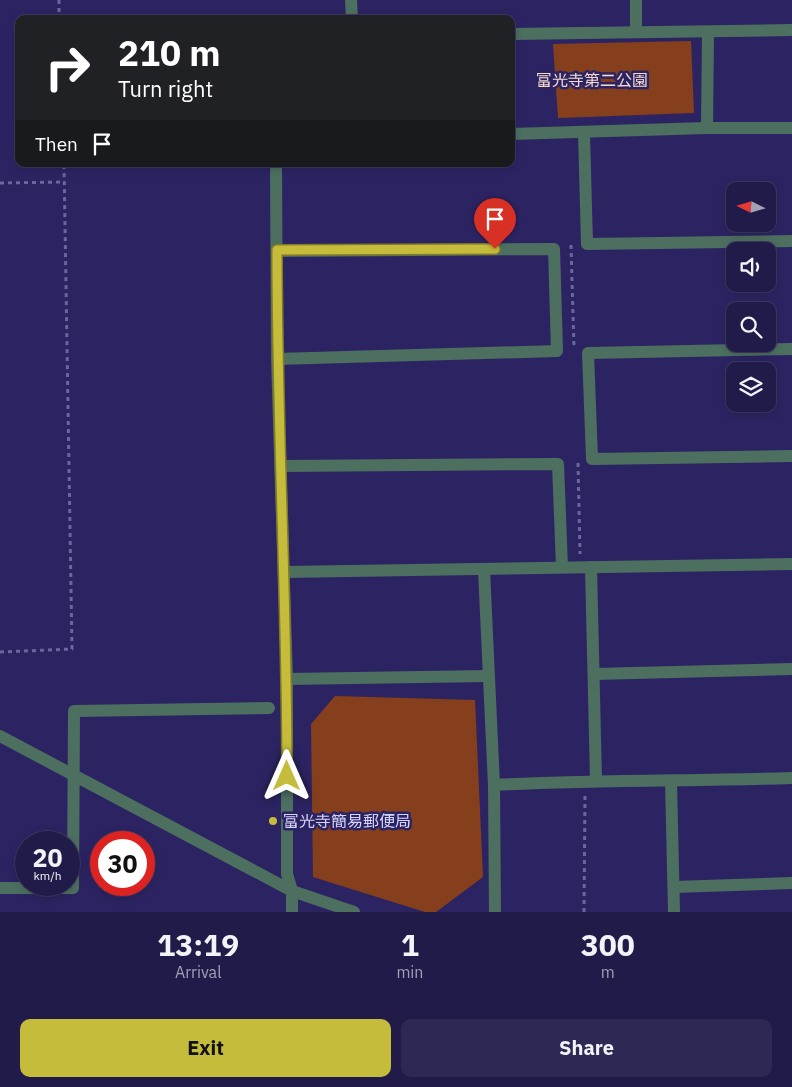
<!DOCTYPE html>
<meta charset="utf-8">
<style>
body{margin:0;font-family:"IBM Plex Sans","Noto Sans JP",sans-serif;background:#2d2854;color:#f1f3f6;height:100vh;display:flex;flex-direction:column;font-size:19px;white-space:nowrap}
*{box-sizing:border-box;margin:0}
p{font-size:16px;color:#a2a1b5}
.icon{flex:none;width:28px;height:28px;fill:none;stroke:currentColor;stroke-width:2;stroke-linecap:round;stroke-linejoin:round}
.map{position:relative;height:912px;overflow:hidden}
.side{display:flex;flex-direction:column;background:#211b4a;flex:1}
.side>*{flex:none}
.hud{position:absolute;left:15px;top:15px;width:500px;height:152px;border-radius:10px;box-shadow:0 2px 8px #0003,0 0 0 1px #3e3962;background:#202124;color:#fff;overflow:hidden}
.needle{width:32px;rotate:275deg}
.controls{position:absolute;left:726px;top:182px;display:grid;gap:10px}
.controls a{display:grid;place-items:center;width:50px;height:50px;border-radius:10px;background:#211b4a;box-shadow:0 2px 8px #0003,0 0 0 1px #3e3962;font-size:25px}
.speed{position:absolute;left:15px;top:831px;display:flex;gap:10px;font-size:25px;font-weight:700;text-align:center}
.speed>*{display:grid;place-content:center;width:65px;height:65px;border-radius:50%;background:#211b4a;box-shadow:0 2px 8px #0003,0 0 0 1px #3e3962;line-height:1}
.speed small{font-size:12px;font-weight:400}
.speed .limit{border:8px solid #d22;background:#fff;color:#111}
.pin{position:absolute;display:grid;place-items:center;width:42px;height:42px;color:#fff;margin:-51px -21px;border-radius:50% 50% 50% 0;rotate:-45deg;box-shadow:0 0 5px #0007}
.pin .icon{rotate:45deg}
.me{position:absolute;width:55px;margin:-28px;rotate:0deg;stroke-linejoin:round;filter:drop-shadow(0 0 4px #0008)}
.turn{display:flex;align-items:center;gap:18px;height:105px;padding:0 20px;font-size:22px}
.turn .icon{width:65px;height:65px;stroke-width:2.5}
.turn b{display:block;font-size:35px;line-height:42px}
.then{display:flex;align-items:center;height:48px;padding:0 20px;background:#0003;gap:10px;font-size:19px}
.eta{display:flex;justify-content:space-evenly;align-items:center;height:85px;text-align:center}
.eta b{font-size:30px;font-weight:800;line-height:35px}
.action{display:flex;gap:10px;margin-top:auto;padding:10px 20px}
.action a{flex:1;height:58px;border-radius:10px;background:#c6bc3c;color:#111;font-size:20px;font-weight:800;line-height:58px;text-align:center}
.action a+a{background:#2d2854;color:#f1f3f6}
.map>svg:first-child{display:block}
.green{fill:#863f1c}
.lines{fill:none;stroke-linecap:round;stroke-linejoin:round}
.path{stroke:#6b669b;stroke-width:3;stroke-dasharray:4 4;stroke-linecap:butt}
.minor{stroke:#4d6f60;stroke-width:12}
.route-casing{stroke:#817a27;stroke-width:12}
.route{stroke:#c6bc3c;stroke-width:9}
.poi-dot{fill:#c6bc3c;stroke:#2c2462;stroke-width:2}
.labels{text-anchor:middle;stroke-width:5;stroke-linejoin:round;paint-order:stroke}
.park-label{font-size:16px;fill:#f6d9cd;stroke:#2c2462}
.poi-label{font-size:16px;fill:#d4d5fb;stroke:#2c2462;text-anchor:start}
</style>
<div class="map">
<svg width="792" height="912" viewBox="0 0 792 912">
<rect width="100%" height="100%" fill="#2c2462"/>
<!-- green -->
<g class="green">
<polygon points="691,41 694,113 558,118 553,44"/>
<polygon points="335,696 475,700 483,877 436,912 425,912 313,877 311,724"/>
</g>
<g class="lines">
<!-- path -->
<g class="path">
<polyline points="59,0 59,19"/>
<polyline points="0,183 64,182"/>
<polyline points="571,245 574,349"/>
<polyline points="578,463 580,554"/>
<polyline points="0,652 72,649 64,164"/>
<polyline points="584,912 585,795"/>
</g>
<!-- minor -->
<g class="minor">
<polyline points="351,0 352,19"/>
<polyline points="636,0 636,32"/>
<polyline points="511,34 792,30"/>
<polyline points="707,128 708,33"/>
<polyline points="584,133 587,244 792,241"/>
<polyline points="511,134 707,128 792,128"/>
<polyline points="276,164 277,359 287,679 287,874 292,891 292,912"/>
<polyline points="277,251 554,249 557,351 277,359"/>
<polyline points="792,349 588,353 592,459 792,456"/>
<polyline points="282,466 558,464 562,567"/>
<polyline points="591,567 596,780"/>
<polyline points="484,570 494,785 495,912"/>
<polyline points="285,572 792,564"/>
<polyline points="594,674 792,669"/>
<polyline points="287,679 488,676"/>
<polyline points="0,736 292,891 354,912"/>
<polyline points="671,781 674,912"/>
<path d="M494,785C593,780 693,781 792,778"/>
<polyline points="674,887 792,883"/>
<polyline points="0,888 73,888 74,711 269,708"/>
</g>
</g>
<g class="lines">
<!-- route casing -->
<g class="route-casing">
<path id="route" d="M287,776C287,601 277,426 277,250L495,249"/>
</g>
<!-- route -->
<use href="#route" class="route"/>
</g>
<!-- markers -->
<circle class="poi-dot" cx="273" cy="821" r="5"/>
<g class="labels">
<!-- park labels -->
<g class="park-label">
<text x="592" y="86">富光寺第二公園</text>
</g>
<!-- poi labels -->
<g class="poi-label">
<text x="283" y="827">富光寺簡易郵便局</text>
</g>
</g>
</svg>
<div class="controls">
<a><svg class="needle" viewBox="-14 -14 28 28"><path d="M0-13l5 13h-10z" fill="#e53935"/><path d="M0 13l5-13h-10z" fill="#a2a1b5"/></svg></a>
<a><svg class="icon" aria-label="sound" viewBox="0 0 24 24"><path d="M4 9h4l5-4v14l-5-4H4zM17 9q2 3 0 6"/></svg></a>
<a><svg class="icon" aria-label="search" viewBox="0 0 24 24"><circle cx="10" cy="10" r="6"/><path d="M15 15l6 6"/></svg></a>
<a><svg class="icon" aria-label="layers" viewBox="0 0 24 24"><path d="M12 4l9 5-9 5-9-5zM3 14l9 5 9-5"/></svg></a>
</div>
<div class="speed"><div>20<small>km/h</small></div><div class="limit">30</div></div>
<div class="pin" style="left:495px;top:249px;background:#d93025"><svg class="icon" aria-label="arrive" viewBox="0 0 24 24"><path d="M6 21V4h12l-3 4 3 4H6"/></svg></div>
<svg class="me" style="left:287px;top:776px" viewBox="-20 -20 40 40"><path d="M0-17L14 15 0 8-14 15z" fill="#c6bc3c" stroke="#fff" stroke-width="4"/></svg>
<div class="hud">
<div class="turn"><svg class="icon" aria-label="right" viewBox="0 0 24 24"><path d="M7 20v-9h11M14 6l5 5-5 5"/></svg><div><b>210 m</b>Turn right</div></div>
<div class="then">Then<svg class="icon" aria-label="arrive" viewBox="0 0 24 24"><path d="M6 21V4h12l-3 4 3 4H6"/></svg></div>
</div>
</div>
<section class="side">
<div class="eta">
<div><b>13:19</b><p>Arrival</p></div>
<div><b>1</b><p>min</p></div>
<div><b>300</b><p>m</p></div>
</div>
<div class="action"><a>Exit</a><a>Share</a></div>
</section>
